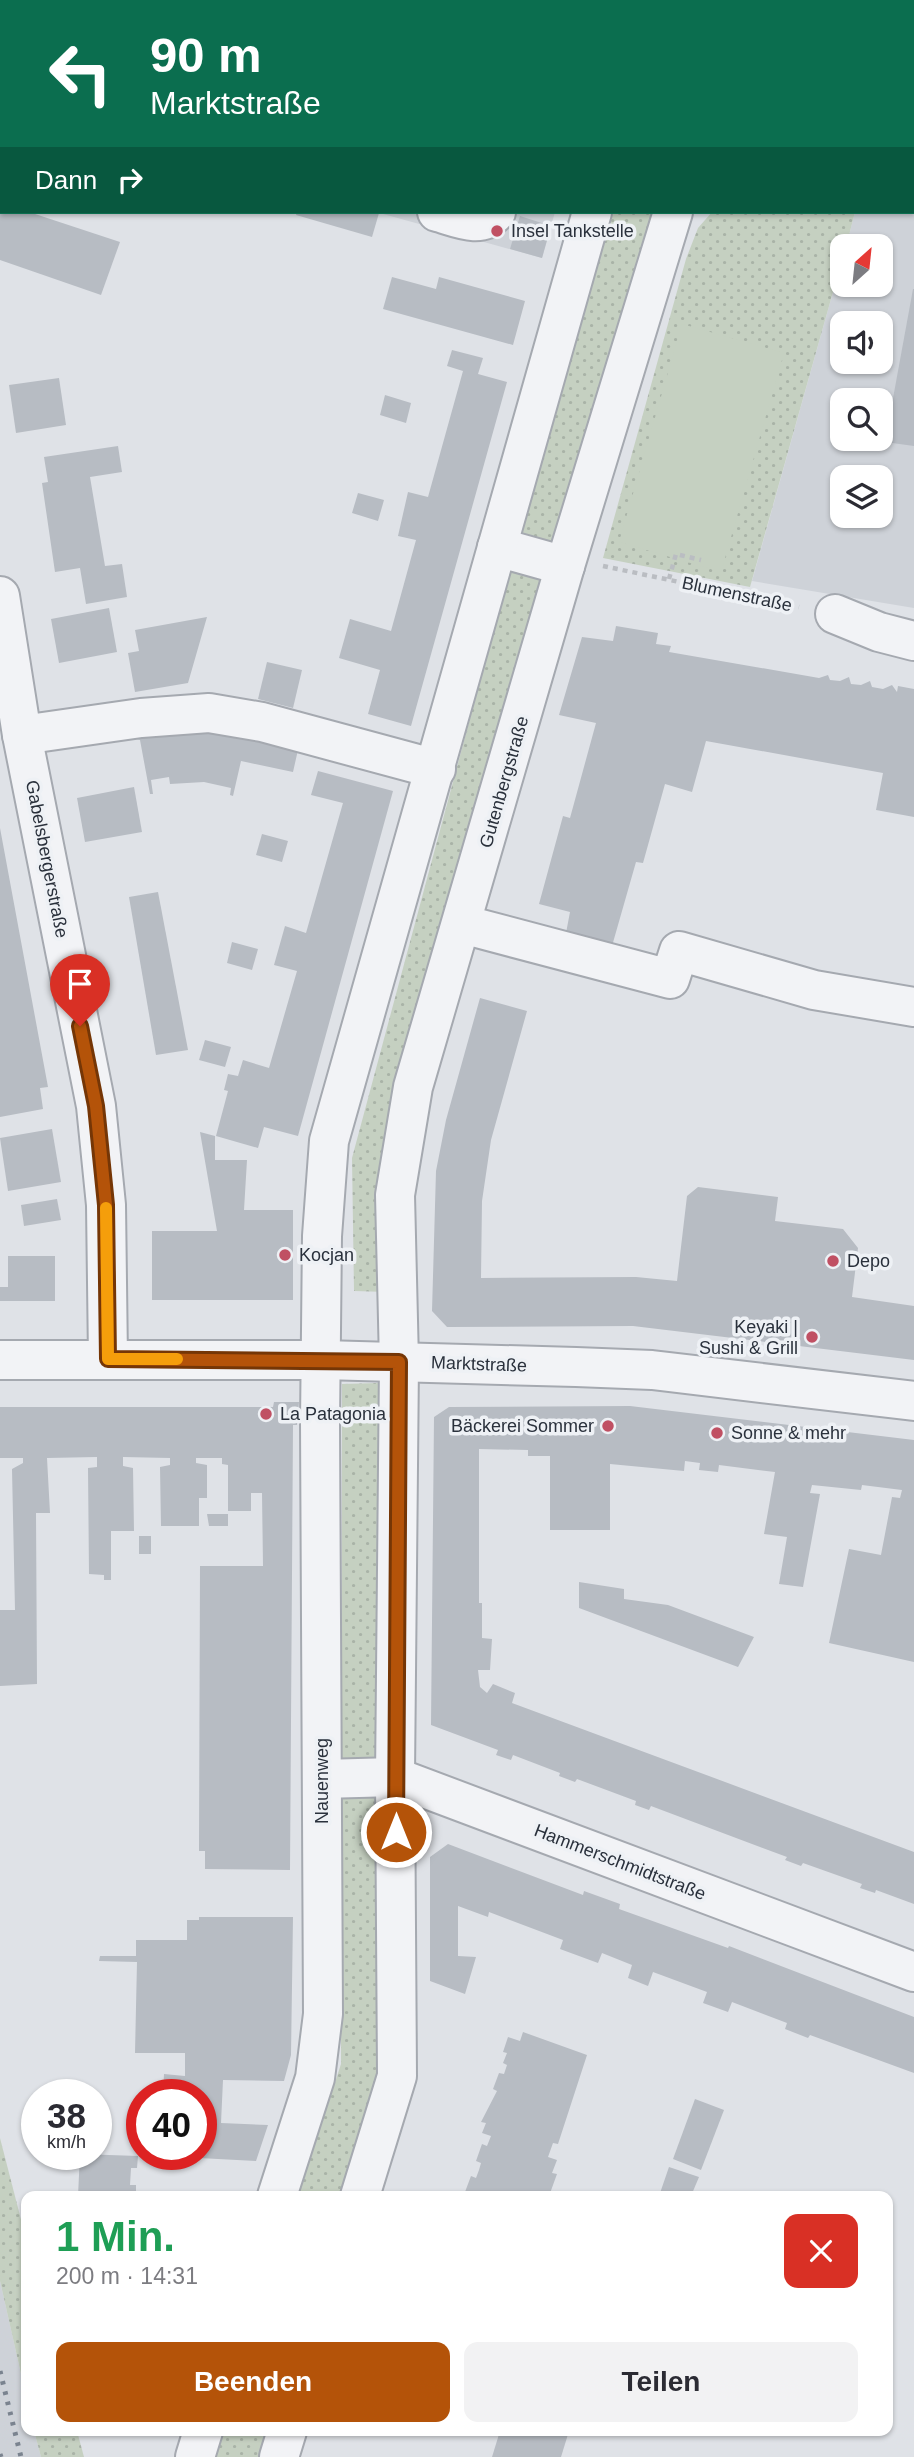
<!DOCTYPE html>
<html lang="de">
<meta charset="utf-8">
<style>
body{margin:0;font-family:Arial,sans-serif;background:#f2f2f3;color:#2b2b33;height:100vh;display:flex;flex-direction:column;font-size:26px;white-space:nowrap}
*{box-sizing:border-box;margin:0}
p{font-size:23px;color:#7c7c81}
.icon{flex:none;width:38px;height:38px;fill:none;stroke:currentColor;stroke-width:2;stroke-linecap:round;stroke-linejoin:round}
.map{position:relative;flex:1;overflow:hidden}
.panel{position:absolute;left:21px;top:2191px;width:872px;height:245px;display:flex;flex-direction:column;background:#fff;border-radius:14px;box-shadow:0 2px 5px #0004}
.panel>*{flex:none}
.hud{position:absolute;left:0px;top:0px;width:915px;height:214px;box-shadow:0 2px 5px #0004;background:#0b6e4f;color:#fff;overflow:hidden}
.needle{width:46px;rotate:27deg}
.buttons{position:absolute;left:830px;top:234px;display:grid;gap:14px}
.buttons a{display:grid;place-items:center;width:63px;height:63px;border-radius:14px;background:#fff;box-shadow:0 2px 5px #0004;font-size:35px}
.speed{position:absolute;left:21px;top:2079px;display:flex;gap:14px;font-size:35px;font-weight:700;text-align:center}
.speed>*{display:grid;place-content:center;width:91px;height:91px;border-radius:50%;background:#fff;box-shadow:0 2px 5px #0004;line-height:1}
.speed small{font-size:18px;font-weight:400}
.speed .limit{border:10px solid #d22;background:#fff;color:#111}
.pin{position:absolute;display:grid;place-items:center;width:60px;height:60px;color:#fff;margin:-72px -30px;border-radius:50% 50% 50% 0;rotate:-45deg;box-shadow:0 0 7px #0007}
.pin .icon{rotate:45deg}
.me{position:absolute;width:77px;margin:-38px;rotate:0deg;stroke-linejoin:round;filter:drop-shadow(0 0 5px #0008)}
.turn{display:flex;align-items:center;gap:24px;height:147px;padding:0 35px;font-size:32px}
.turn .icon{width:91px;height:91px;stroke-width:2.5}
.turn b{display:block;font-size:49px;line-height:60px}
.then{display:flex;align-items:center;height:66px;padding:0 35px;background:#0003;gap:14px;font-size:26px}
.round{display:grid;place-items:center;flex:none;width:74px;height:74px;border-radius:14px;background:#f2f2f3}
.head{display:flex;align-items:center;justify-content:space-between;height:119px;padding:0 35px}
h1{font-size:42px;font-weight:700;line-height:52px;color:#1e9e55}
.cta{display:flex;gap:14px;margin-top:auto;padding:14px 35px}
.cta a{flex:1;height:80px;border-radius:14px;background:#b45309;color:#fff;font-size:28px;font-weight:700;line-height:80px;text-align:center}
.cta a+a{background:#f2f2f3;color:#2b2b33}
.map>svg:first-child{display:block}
.built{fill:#ced2d8;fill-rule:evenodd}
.grass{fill:url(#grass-dots)}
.park{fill:#c5d0c1}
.building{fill:#b7bcc3}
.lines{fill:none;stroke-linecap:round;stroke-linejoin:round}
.minor-casing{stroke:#a5a9b0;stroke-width:42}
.path{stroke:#babdc2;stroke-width:4.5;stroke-dasharray:5 5;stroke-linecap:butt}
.minor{stroke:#f2f3f6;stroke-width:38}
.rail{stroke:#7a838f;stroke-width:5;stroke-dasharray:3.5 7;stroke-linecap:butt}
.route-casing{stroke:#753606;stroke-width:18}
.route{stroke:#b45309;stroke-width:12}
.slow{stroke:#f59e0b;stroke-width:12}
.poi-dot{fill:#c05063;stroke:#eef1f5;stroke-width:2.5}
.labels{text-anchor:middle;stroke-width:7;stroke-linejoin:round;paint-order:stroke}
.poi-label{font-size:18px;fill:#2a313c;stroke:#eef1f5;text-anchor:start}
.street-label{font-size:18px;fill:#2a313c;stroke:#eef1f5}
</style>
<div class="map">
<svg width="914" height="2457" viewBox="0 0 914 2457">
<defs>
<pattern id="grass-dots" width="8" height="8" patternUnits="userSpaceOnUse" patternTransform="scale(1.75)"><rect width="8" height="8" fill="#c5d0c1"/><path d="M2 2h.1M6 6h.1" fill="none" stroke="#a9b3a7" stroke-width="1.8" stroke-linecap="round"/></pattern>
</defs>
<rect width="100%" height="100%" fill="#dfe2e7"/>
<!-- built -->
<g class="built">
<path d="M914,209V608L752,581L842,260V285H880V247H846L855,212H914ZM842,324H880V362H842ZM842,401H880V439H842ZM842,478H880V516H842Z"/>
<polygon points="376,212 555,212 542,258"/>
<polygon points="0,2281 26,2396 26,2431 34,2431 41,2457 0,2457"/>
</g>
<!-- grass -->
<g class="grass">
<polygon points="613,212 655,212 540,606 387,1292 354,1291 352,1158 508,577"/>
<polygon points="712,212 855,212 846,247 842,247 842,260 750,587 603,558 686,259 698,228"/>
<polygon points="379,1383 381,2079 343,2196 298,2196 341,2064 342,1384"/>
<polygon points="0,2138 26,2239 26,2396 0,2281"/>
<polygon points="34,2431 77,2431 84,2457 41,2457"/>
<polygon points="220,2431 268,2431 260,2457 211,2457"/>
</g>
<!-- park -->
<polygon class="park" points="682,324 784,353 721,572 619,542"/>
<!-- building -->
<g class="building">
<polygon points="0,212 29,212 120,242 101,295 0,260"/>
<polygon points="297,212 376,212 379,213 372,237 296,215"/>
<polygon points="520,216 551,226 542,258 510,249"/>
<polygon points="392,277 436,289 439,277 525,301 513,345 383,309"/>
<polygon points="913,289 914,289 914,446 885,442"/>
<polygon points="452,350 483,358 478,374 507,382 411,726 368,714 380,670 339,658 350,619 391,631 416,540 398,536 408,492 428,497 463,371 447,366"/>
<polygon points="59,378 66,425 16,433 9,385"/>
<polygon points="385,395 411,403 406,423 380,415"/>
<polygon points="118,446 122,472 90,477 105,566 122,564 127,597 86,604 80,568 55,572 42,483 48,482 44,457"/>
<polygon points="358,493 384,500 378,521 352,513"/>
<polygon points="109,608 117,652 59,663 51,619"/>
<polygon points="207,617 188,683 135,692 128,653 139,651 135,630"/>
<polygon points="616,626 658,633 656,644 671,646 669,652 819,678 828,675 830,680 840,681 849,677 851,684 861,685 870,681 872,687 883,689 892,685 897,692 898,686 914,689 914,817 876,810 883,773 706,741 692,792 665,784 643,863 636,862 612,946 566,933 570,912 539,904 563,816 570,818 596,723 559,715 582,637 613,641"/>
<polygon points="267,662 302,670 293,708 258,699"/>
<polygon points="247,729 300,741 293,772 241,761 233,796 230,795 231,788 204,782 170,784 169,777 151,780 153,794 150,794 140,740 133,738 171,732 214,732 245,739"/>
<polygon points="318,771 393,791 298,1136 264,1127 258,1148 216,1136 228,1091 224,1090 228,1074 238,1076 243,1060 269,1068 297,971 274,965 285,926 306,933 343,803 311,795"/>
<polygon points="134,787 142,832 85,842 77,798"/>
<polygon points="0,828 48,1087 40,1088 43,1109 0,1117"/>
<polygon points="262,834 288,841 282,862 256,855"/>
<polygon points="158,892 188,1050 156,1055 129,897"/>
<polygon points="232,942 258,949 252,970 227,963"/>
<polygon points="480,998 527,1011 491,1140 482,1201 481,1278 636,1277 677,1281 687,1196 698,1187 778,1197 775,1221 843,1229 858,1248 852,1297 914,1306 914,1360 633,1326 447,1327 432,1311 436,1171 446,1120"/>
<polygon points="205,1040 231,1047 225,1067 199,1060"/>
<polygon points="52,1129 61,1182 8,1191 0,1138"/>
<polygon points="200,1132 215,1136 215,1160 247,1160 244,1210 293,1210 293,1300 152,1300 152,1231 217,1231"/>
<polygon points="57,1199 61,1220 24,1226 21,1205"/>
<polygon points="8,1256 55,1256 55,1301 0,1301 0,1287 8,1287"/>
<polygon points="274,1402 299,1402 297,1425 293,1425 290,1870 205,1869 205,1851 199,1851 200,1566 263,1566 262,1493 251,1493 251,1511 228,1511 228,1465 222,1464 222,1458 196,1458 196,1463 207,1465 207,1498 199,1498 199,1526 161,1526 160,1467 170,1465 170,1458 123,1457 123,1466 133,1468 134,1531 111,1531 111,1580 104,1580 104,1575 89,1574 88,1468 97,1467 97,1457 47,1458 50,1513 36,1513 37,1684 0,1686 0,1610 15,1610 12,1469 23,1463 23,1458 0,1458 0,1407 273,1407"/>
<polygon points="630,1406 914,1440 914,1662 829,1643 849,1549 881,1555 892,1497 900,1498 902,1490 862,1485 861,1490 812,1485 810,1493 820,1494 803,1587 779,1584 787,1537 764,1534 775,1472 719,1465 718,1472 699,1470 700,1463 685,1461 684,1471 610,1464 610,1530 550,1530 550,1456 528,1456 528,1450 479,1449 479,1603 482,1603 482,1638 492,1639 490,1670 478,1670 480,1687 487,1693 493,1684 515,1693 512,1703 914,1852 914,1904 876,1890 875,1893 860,1888 862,1884 803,1863 801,1866 785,1860 787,1857 651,1806 649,1810 635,1805 636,1801 577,1779 575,1782 559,1776 560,1773 513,1755 511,1760 496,1755 498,1750 431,1725 434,1417 449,1407"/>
<polygon points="207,1514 228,1514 228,1526 209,1526"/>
<rect x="139" y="1536" width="12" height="18"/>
<polygon points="579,1582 624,1589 624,1599 668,1605 754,1637 738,1667 579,1608"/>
<polygon points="448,1844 583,1895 584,1891 620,1904 619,1909 728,1948 729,1946 914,2017 914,2073 810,2035 808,2038 785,2029 787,2023 732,2002 728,2012 703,2003 707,1992 653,1972 648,1986 628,1978 632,1965 602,1953 598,1963 560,1949 563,1940 489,1912 488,1917 458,1906 458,1956 476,1957 465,1994 430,1981 430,1857"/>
<polygon points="199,1917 293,1917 291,2055 284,2081 223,2080 221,2123 268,2125 256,2161 161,2156 201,2154 201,2095 163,2095 164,2074 185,2076 185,2053 135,2053 137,1962 99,1961 100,1956 136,1956 136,1940 187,1940 187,1920 199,1920"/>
<polygon points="523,2032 587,2055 558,2144 553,2143 548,2157 557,2160 552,2173 557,2174 549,2196 469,2196 465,2192 471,2176 476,2178 479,2170 481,2163 476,2161 482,2144 487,2146 491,2136 482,2133 486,2123 481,2122 497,2091 493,2089 499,2073 504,2074 507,2065 503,2063 507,2053 503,2052 508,2037 520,2041"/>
<polygon points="695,2099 724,2110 701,2170 673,2159"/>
<polygon points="80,2154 138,2156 137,2168 131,2168 130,2185 136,2185 136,2196 78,2196"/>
<polygon points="669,2167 699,2177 691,2196 659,2196"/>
<polygon points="500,2431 569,2431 561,2457 492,2457"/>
</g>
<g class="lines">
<!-- minor casing -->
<g class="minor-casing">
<g id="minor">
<polyline points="638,2 638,0"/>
<polyline points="703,2 703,0"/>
<path d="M437,212C456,217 481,230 496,212"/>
<polyline points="497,547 565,566"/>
<polyline points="0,596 22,735 96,1106 106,1205 108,1359"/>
<polyline points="835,614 879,632 914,641"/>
<polyline points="22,735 141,718 209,713 262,722 436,769"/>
<polyline points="462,924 670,979 679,951 814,990 914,1007"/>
<polyline points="0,1360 323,1360 576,1367 652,1370 914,1401"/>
<polyline points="322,1779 395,1777 914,1972"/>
<polyline points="277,2196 315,2078 323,2014 320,1423 322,1236 329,1141 592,212"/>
<polyline points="360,2196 397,2076 395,1777 399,1362 395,1195 413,1087 565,566 673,212"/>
<polyline points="195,2457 203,2431"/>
<polyline points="279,2457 287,2431"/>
</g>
</g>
<!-- path -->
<g class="path">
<polyline points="585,2 587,0"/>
<polyline points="887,2 892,0"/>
<polyline points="603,566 799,607"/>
<polyline points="669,579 676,554 701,560"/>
</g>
<!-- minor -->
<use href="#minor" class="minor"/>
<!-- rail -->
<g class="rail">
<polyline points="0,2371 21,2457"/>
<polyline points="0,2454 1,2457"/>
</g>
</g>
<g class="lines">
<!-- route casing -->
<g class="route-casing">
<polyline id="route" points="80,1026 96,1106 106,1205 108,1359 399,1362 396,1832"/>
</g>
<!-- route -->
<use href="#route" class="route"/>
<!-- slow -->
<polyline class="slow" points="106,1208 108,1359 177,1359"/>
</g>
<!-- markers -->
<g class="poi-dot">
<circle cx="497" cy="231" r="7"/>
<circle cx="285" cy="1255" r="7"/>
<circle cx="833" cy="1261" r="7"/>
<circle cx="812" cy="1337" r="7"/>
<circle cx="266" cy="1414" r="7"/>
<circle cx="608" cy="1426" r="7"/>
<circle cx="717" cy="1433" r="7"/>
</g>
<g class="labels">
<!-- poi labels -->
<g class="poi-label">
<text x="511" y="237">Insel Tankstelle</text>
<text x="299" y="1261">Kocjan</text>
<text x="847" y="1267">Depo</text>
<text x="798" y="1333" text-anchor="end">Keyaki |<tspan x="798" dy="21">Sushi &amp; Grill</tspan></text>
<text x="280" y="1420">La Patagonia</text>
<text x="594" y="1432" text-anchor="end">Bäckerei Sommer</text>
<text x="731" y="1439">Sonne &amp; mehr</text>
</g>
<!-- street labels -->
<g class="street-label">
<text transform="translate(737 594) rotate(12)" y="6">Blumenstraße</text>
<text transform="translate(504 782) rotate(-74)" y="6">Gutenbergstraße</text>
<text transform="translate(47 859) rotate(79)" y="6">Gabelsbergerstraße</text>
<text transform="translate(479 1364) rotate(2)" y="6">Marktstraße</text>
<text transform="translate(322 1781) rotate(-90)" y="6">Nauenweg</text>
<text transform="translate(620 1862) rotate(21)" y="6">Hammerschmidtstraße</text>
</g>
</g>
</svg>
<div class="buttons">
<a><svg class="needle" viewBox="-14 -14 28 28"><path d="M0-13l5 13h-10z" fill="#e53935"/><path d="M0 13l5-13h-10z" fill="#7c7c81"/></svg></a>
<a><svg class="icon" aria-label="sound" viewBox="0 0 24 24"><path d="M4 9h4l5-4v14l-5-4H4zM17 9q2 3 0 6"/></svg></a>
<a><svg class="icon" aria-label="search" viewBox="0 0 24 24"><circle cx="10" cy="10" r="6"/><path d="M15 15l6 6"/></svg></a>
<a><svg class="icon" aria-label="layers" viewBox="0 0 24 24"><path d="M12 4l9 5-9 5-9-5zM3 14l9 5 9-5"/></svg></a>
</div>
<div class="speed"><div>38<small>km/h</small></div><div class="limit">40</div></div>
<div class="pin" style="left:80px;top:1026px;background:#d93025"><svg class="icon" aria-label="arrive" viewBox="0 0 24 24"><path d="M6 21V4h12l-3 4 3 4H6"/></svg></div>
<svg class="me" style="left:396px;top:1832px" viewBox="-20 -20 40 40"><circle r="17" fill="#b45309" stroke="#fff" stroke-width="3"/><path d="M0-11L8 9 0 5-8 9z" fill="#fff"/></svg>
<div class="hud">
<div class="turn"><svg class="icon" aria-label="left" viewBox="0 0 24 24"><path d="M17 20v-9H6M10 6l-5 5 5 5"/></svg><div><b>90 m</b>Marktstraße</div></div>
<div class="then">Dann<svg class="icon" aria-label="right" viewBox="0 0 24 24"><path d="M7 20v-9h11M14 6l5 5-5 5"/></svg></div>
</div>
<section class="panel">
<div class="head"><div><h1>1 Min.</h1><p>200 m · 14:31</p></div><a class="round" style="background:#d93025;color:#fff"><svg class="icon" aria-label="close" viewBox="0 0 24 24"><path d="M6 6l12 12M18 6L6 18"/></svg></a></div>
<div class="cta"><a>Beenden</a><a>Teilen</a></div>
</section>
</div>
